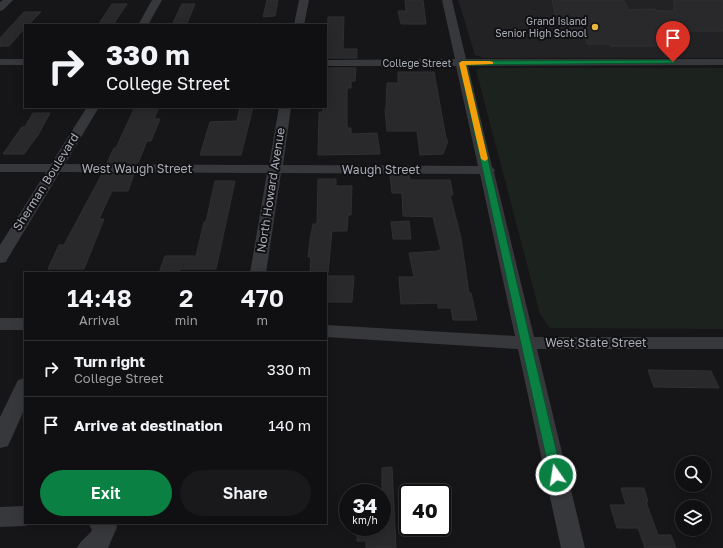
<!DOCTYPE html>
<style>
body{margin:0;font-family:"Golos Text",sans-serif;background:#19191b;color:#f1f3f6;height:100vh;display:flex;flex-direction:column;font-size:15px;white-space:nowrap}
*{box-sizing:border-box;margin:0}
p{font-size:13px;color:#9c9d9f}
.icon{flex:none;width:22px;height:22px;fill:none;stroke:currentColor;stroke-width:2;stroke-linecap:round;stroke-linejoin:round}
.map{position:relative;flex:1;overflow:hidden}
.drawer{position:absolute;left:24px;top:272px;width:303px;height:252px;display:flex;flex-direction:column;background:#101012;border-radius:0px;box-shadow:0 2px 10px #0003,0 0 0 1px #303032}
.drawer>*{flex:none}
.banner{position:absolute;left:24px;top:24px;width:303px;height:84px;border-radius:0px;box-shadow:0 2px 10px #0003,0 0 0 1px #303032;background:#101012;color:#f1f3f6;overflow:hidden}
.buttons{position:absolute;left:675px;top:456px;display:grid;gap:8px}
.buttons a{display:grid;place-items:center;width:36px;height:36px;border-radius:50%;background:#101012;box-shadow:0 2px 10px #0003,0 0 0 1px #303032;font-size:20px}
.speed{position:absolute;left:339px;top:484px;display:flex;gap:8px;font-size:20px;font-weight:700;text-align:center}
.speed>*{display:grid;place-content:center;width:52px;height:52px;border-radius:50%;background:#101012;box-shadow:0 2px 10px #0003,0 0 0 1px #303032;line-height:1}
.speed small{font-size:10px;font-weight:400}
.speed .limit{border:2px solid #111;border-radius:6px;background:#fff;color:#111}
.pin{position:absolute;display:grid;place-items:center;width:34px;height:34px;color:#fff;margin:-41px -17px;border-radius:50% 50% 50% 0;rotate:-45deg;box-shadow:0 0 4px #0007}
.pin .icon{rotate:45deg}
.me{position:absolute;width:44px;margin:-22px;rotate:347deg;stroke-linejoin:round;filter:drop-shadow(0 0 3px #0008)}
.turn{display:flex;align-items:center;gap:14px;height:84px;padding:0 16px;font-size:18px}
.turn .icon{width:52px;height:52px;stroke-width:2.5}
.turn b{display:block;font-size:28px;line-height:34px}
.eta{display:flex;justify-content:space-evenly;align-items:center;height:68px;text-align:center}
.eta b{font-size:24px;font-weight:600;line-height:28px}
.cta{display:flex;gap:8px;margin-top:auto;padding:8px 16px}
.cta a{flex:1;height:46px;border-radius:24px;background:#0b8043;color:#fff;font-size:16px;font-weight:600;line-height:46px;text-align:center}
.cta a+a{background:#19191b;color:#f1f3f6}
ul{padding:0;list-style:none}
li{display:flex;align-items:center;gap:12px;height:56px;padding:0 16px;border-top:1px solid #303032}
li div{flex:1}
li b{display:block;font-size:15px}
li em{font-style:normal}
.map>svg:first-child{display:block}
.built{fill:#222225}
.green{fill:#1c221d}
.building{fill:#29292c;stroke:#303033}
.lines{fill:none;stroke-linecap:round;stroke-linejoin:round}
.minor{fill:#37383c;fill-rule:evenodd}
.route{fill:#0b8043;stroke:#07532c}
.slow{fill:#f59e0b}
.poi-dot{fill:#e5b540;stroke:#111113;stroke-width:1.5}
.labels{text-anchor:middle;stroke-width:4;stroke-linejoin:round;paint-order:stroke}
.far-poi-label{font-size:10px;fill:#a9acb7;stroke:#111113;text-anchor:end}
.far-street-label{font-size:10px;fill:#a9acb7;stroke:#111113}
.street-label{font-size:12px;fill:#a9acb7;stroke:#111113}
</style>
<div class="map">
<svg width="723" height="548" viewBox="0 0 723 548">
<rect width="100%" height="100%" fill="#161618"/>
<!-- built -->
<polygon class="built" points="458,0 723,0 723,58 484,58 475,55"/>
<!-- green -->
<polygon class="green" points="480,68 723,68 723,329 550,328 540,314 476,70"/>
<!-- building -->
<g class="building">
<polygon points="267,0 278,0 275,16 263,17"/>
<polygon points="405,0 423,0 426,24 401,24 398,11 406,11"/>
<polygon points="552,0 623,0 629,10 655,9 657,11 674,11 674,0 723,0 723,31 667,31 677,43 663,44 664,46 611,46 609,44 588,44 581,31 569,31 556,18"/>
<polygon points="112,4 127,4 113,25 98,25"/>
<polygon points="182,4 195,4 187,23 173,23"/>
<polygon points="24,12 41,12 28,25 25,25 25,28 9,46 0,46 0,38"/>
<polygon points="328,17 344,17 343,49 357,49 357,58 326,58"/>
<polygon points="326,68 356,68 355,81 351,81 351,88 347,88 347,128 351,128 351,134 377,133 380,154 318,155 319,112 323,112 323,107 326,107"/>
<polygon points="398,72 434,72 446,138 448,141 443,154 420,155 417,131 387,131 385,109 386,109 387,83 398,83"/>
<polygon points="135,107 159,107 154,119 160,119 151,141 147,141 138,163 107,163 114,148 116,148"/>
<polygon points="240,107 253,107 241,155 200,155 210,122 237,121"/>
<polygon points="33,113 50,113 38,135 24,154 3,154 22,127 25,127"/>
<polygon points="102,174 134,174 128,191 112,191 99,219 104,219 84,269 48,269 59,245 64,245"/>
<polygon points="390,175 409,175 410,180 450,180 453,195 450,195 461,238 469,293 471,293 477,320 453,320 451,308 438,308 438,303 401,304 399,277 414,277 409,253 439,251 438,250 441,250 433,217 403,216 402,193 392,193"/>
<polygon points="318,179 336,179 336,186 352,186 351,215 348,215 347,231 332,231 328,273 310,273 311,257 308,257 310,240 313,224 317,224"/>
<polygon points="215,181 235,181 216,269 180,269 179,273 159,273 165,256 196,256 204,222 206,222"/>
<polygon points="409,221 411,239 393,239 391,222"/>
<polygon points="326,276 354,276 352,302 326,302"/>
<polygon points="648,370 711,371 719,388 654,387"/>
<polygon points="392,467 396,548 366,548 366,541 357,541 357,527 382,527 382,468"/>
<polygon points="621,488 644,488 648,502 646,502 658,535 671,535 676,548 645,548 638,528 617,528 610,505 626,505"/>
</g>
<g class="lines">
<!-- minor -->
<g class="minor">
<polygon points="3,0 13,0 3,10 0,11 0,2"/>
<polygon points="152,0 162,0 148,25 138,25"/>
<polygon points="299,0 309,0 304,25 294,25"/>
<polygon points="442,0 452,0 466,59 723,59 723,65 468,66 492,167 495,170 494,172 534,337 723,337 723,349 537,349 585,548 561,548 518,349 326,337 326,325 515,336 480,174 281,173 266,273 250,273 267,173 60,172 8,258 6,262 0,263 0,245 46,172 0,172 0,164 51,164 87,107 99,107 65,164 269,165 279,107 291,107 283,165 478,166 456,66 326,66 326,60 455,59"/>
<rect x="0" y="59" width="25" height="6"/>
<rect x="0" y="318" width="25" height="12"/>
<polygon points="25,378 25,408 8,446 0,448 0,417 18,380"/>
<polygon points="25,506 25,523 33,523 25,526 0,527 0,507"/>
<path d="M88,523H115L117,527L108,548H77C81,539 88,537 92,530Z"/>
</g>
</g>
<!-- route -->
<polygon class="route" points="673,60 676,62 675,63 466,65 562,475 561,478 556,480 552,478 550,475 459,63 462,61"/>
<!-- slow -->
<polygon class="slow" points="490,61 493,62 493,64 466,65 488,159 485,161 481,159 459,63 462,61"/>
<!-- markers -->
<circle class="poi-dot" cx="595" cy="27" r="4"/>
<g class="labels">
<!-- far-poi labels -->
<g class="far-poi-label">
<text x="587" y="25">Grand Island<tspan x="587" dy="12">Senior High School</tspan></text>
</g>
<!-- far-street labels -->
<g class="far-street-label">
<text x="417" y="67">College Street</text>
</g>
<!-- street labels -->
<g class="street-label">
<text x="137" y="173">West Waugh Street</text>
<text x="381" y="174">Waugh Street</text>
<text transform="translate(46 182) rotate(-58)" y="4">Sherman Boulevard</text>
<text transform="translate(271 190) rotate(-81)" y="4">North Howard Avenue</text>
<text x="596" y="347">West State Street</text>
</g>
</g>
</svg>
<div class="buttons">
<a><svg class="icon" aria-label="search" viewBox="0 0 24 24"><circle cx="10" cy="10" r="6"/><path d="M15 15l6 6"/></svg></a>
<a><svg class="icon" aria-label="layers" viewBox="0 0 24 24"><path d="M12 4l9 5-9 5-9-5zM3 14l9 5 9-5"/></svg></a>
</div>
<div class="speed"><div>34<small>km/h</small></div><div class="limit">40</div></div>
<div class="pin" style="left:673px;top:62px;background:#d93025"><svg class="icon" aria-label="arrive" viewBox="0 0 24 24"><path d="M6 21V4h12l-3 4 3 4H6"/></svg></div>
<svg class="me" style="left:556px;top:475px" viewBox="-20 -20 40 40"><circle r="17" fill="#0b8043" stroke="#fff" stroke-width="3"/><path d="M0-11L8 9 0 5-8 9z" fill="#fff"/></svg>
<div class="banner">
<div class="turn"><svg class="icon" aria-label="right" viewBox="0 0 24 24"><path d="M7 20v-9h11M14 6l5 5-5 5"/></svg><div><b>330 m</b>College Street</div></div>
</div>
<section class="drawer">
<div class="eta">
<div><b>14:48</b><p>Arrival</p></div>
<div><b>2</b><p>min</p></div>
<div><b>470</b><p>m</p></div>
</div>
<ul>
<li><svg class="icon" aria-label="right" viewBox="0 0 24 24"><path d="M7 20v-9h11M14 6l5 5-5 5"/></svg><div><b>Turn right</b><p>College Street</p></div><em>330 m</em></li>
<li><svg class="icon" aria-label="arrive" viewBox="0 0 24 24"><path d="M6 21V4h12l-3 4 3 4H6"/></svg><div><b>Arrive at destination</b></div><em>140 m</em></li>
</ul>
<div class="cta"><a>Exit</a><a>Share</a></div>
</section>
</div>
